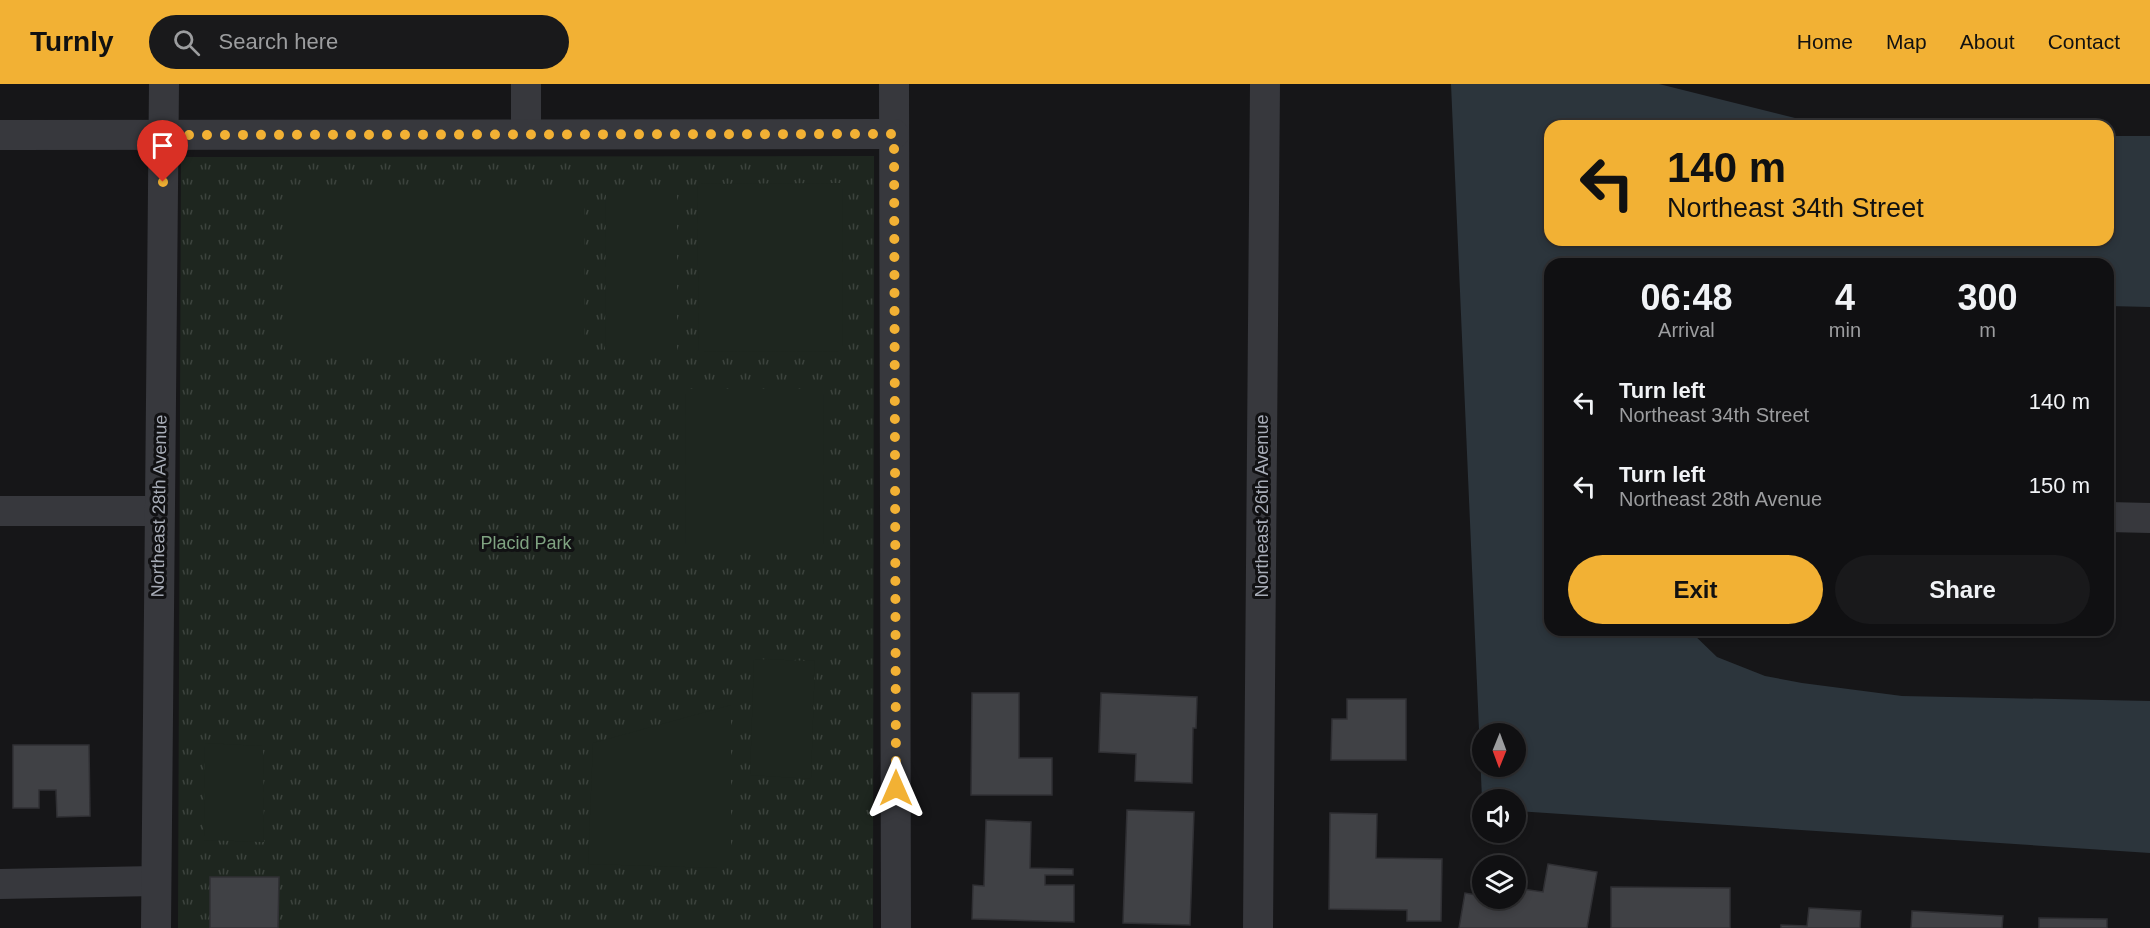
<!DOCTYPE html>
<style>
body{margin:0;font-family:Helvetica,sans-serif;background:#19191b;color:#f1f3f6;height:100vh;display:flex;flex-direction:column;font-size:22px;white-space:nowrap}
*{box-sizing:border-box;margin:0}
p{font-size:20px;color:#9c9d9f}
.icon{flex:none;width:33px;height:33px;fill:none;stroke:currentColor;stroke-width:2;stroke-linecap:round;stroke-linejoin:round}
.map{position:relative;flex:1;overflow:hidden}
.panel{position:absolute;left:1544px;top:174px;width:570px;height:378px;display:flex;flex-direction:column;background:#101012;border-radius:18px;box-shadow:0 3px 9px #0003,0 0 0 2px #303032}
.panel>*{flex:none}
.guide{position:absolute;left:1544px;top:36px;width:570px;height:126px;border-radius:18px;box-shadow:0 3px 9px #0003,0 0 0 2px #303032;background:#f2b134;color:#111;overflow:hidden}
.needle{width:39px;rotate:181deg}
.fabs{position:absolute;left:1472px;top:639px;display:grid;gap:12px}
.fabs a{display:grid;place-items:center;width:54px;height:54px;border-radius:50%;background:#101012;box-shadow:0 3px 9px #0003,0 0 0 2px #303032;font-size:30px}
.pin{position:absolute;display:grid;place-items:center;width:51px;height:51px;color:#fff;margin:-62px -26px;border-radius:50% 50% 50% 0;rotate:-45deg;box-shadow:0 0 6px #0007}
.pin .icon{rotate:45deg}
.me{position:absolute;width:66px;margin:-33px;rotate:0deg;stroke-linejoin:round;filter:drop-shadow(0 0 4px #0008)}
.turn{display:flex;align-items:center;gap:21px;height:126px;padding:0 24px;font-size:27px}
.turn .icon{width:78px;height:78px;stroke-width:2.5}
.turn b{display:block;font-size:42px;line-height:51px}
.eta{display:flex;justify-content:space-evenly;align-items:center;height:102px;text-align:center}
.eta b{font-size:36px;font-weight:800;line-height:42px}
.button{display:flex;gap:12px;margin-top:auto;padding:12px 24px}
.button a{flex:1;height:69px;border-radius:36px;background:#f2b134;color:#111;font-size:24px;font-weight:800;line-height:69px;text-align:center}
.button a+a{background:#19191b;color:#f1f3f6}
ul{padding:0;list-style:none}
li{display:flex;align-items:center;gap:18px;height:84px;padding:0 24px}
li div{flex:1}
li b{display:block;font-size:22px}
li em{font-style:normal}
header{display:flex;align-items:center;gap:36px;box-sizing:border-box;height:84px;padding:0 30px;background:#f2b134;color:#111}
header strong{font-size:28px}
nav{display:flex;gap:33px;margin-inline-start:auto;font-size:21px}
.search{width:420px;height:54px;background:#19191b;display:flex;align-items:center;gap:15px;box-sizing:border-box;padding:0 21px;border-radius:33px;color:#9c9d9f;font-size:22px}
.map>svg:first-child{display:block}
.grass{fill:url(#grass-tufts)}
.pitch{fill:#1e261f}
.water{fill:#2c353c;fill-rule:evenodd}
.building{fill:#404145;stroke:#303034;stroke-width:1.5}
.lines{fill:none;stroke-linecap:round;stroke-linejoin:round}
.minor{stroke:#37383d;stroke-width:30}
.route{stroke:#f2b134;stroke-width:10;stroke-dasharray:0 18}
.labels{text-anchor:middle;stroke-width:6;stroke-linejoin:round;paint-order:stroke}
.street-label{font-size:18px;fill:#a8adb8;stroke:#111113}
.park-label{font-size:18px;fill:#7fa381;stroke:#111113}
</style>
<header>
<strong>Turnly</strong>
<div class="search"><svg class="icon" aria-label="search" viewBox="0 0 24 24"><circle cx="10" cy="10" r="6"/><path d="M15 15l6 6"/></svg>Search here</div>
<nav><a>Home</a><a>Map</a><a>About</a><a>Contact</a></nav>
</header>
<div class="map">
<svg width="2150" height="844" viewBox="0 0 2150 844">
<defs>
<pattern id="grass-tufts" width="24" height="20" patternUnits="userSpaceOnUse" patternTransform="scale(1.5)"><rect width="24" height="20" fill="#1e261f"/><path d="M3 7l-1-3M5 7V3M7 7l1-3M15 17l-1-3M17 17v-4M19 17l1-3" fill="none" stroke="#3c433d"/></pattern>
</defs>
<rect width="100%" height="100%" fill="#161618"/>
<!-- grass -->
<polygon class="grass" points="874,72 873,844 178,844 181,73"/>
<!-- pitch -->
<g class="pitch">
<polygon points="842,99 843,267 699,268 697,100"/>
<rect x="284" y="106" width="300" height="164"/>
<polygon points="606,107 677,107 677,269 605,269"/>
<polygon points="685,305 823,305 824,464 686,464"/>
<polygon points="754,575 815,577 811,695 750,691"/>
<polygon points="731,621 731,771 717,784 588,780 593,659"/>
<polygon points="205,659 263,662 264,758 204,756"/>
</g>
<!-- water -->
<path class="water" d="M1451,0H1659L1827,42H1550V156H2108V52H2150V223L2108,222V180H1550V546H1689L1717,573L1765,592L1802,599L1902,612L2150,617V769L1515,727V716L1482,715ZM1482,650H1515V682H1482Z"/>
<!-- building -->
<g class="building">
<polygon points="972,609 1019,609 1019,674 1052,674 1052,711 971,711"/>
<polygon points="1101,609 1197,613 1196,644 1193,644 1192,699 1135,697 1136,670 1099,668"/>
<polygon points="1347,615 1406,615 1406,676 1331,676 1332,635 1347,635"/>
<polygon points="13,661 89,661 90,732 57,733 56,706 39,706 39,724 13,724"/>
<polygon points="1127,726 1194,728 1190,841 1123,839"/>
<polygon points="1330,729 1377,730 1376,774 1442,775 1441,837 1407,837 1407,826 1329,825"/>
<polygon points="986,736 1031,738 1030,784 1073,785 1073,791 1045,791 1045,801 1074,801 1074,838 972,835 973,801 984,802"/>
<polygon points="1548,780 1597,788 1587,844 1459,844 1465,809 1482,812 1482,814 1515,814 1515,804 1543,808"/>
<polygon points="210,793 279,793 278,844 210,844"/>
<polygon points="1611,803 1730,804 1730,844 1611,844"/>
<polygon points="1809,824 1861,827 1860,844 1781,844 1781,841 1807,842"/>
<polygon points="1912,827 2003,832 2002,844 1911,844"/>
<polygon points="2039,834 2107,835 2107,844 2039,844"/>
</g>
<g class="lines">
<!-- minor -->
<g class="minor">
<polyline points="526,0 526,50"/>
<polyline points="894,0 896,844"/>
<polyline points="0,51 894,50"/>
<polyline points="0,427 159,427"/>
<polyline points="2108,433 2150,434"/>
<polyline points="0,800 155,797"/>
<polyline points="156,844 164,0"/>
<polyline points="1258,844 1265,0"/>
</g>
</g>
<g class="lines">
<!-- route -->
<polyline class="route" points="163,98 164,51 894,50 896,704"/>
</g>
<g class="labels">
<!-- street labels -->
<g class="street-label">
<text transform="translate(159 422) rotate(-89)" y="6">Northeast 28th Avenue</text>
<text transform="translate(1262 422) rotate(-90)" y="6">Northeast 26th Avenue</text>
</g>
<!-- park labels -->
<g class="park-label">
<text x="526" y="465">Placid Park</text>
</g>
</g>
</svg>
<div class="fabs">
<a><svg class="needle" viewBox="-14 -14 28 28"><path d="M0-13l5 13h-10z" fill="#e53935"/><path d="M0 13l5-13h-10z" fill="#9c9d9f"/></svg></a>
<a><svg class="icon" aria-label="sound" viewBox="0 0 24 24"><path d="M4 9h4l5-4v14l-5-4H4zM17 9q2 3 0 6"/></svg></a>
<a><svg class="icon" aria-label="layers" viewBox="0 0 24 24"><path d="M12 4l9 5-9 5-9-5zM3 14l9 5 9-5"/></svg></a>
</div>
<div class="pin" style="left:163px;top:98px;background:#d93025"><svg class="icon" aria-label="arrive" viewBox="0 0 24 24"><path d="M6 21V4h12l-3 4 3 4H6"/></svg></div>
<svg class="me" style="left:896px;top:704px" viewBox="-20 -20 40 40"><path d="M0-17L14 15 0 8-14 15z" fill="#f2b134" stroke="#fff" stroke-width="4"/></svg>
<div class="guide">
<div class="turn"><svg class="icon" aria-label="left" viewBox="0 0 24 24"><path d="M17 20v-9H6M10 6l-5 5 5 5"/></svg><div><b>140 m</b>Northeast 34th Street</div></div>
</div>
<section class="panel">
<div class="eta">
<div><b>06:48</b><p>Arrival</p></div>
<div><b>4</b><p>min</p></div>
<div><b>300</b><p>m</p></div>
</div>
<ul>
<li><svg class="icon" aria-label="left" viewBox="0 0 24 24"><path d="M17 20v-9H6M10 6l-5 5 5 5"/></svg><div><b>Turn left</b><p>Northeast 34th Street</p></div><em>140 m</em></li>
<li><svg class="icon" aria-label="left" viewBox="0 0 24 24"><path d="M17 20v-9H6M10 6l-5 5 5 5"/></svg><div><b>Turn left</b><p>Northeast 28th Avenue</p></div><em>150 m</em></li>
</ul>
<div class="button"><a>Exit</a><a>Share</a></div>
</section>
</div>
